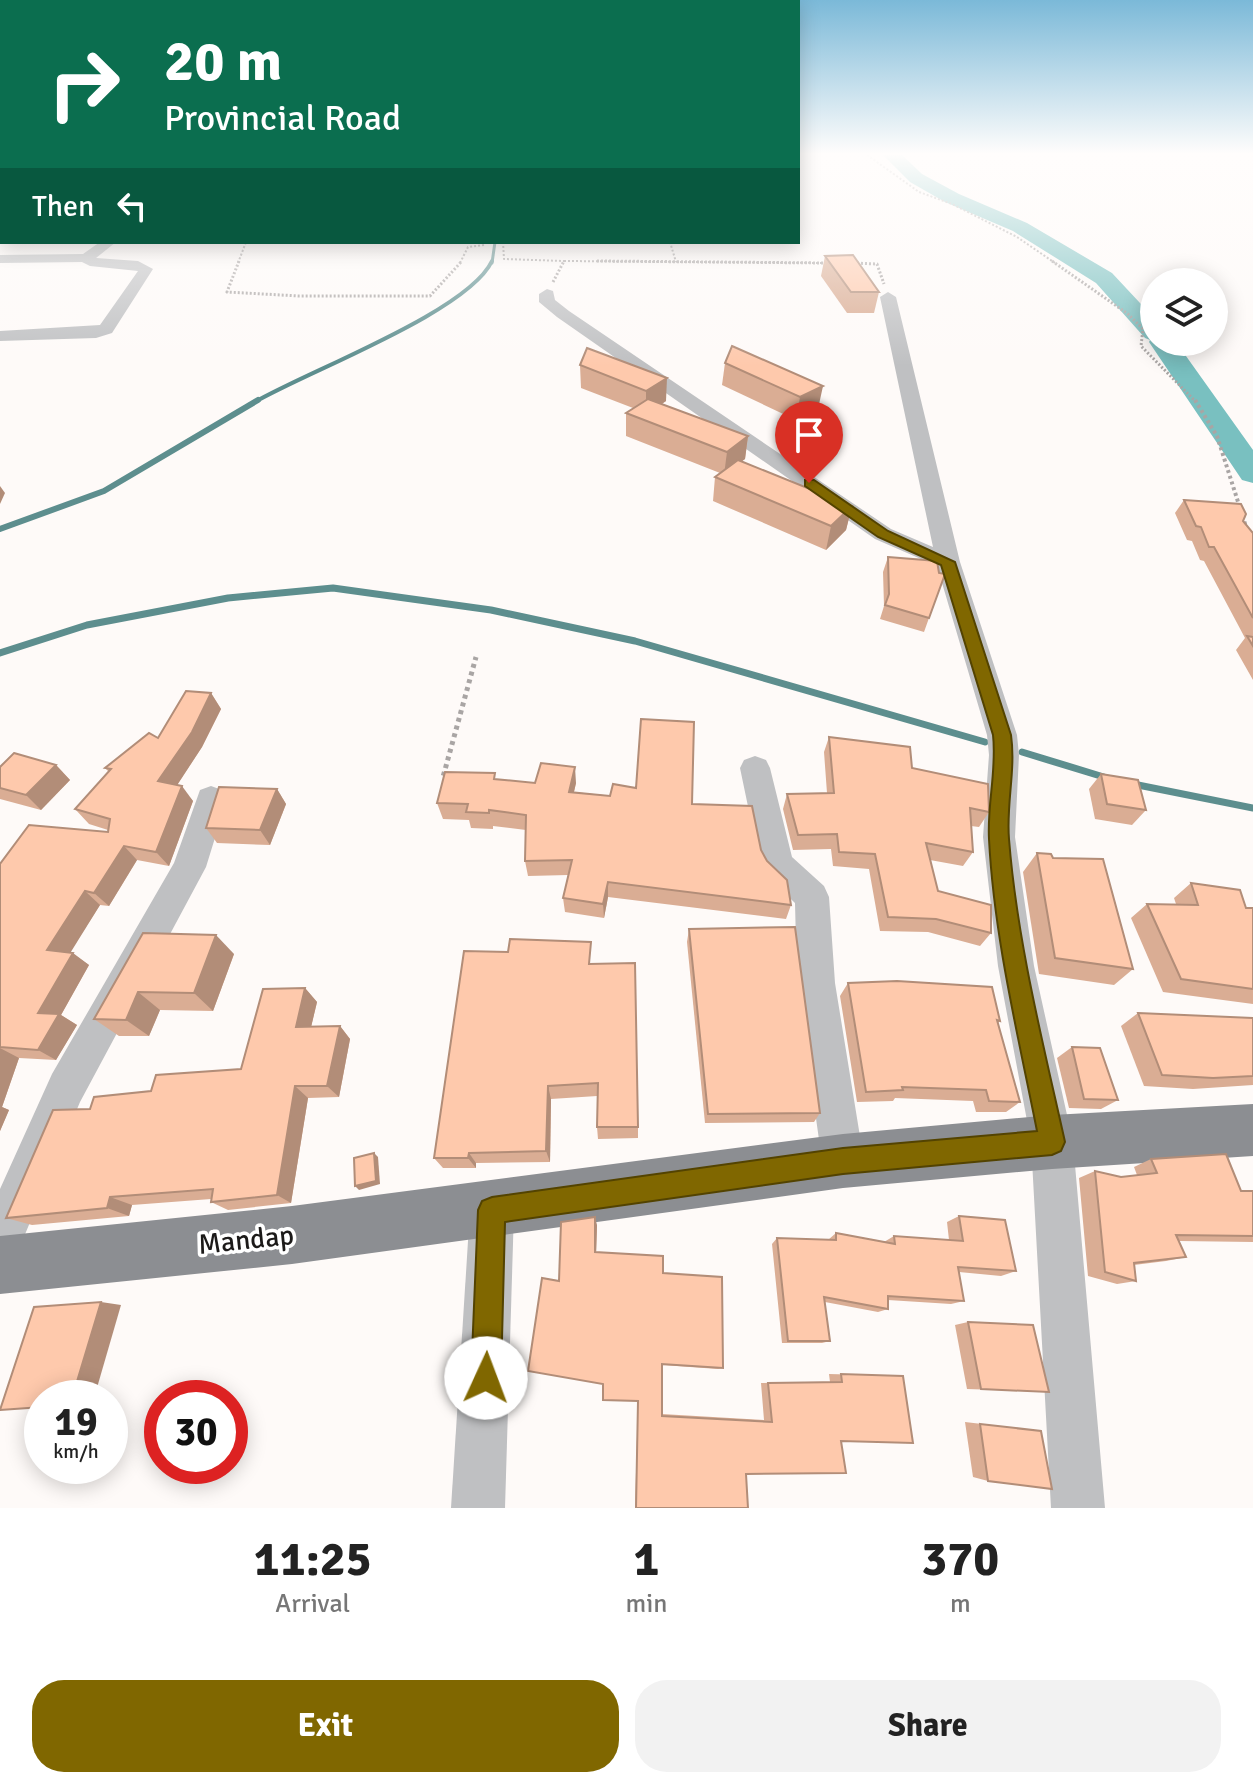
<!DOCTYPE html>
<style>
body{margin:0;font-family:Signika,sans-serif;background:#f2f2f2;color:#222;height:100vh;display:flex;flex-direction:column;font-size:30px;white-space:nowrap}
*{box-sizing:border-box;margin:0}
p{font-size:26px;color:#767676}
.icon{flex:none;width:44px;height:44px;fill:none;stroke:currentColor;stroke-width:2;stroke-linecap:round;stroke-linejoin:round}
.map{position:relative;height:1508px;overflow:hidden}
.sheet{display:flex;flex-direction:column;background:#fff;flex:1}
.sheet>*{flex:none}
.guide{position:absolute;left:0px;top:0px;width:800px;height:244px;box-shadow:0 4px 20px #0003;background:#0b6e4f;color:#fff;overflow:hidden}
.fabs{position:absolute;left:1140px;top:268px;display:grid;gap:16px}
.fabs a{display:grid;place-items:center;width:88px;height:88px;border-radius:50%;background:#fff;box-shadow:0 4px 20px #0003;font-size:40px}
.speed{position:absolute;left:24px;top:1380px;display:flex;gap:16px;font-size:40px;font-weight:700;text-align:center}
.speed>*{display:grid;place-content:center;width:104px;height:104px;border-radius:50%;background:#fff;box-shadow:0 4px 20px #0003;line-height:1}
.speed small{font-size:20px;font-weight:400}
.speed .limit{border:12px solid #d22;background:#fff;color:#111}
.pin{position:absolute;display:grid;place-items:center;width:68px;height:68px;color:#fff;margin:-82px -34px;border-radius:50% 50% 50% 0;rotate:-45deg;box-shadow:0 0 8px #0007}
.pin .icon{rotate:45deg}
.me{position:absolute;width:88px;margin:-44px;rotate:2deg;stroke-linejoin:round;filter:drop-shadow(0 0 6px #0008)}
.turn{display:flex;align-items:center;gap:28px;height:168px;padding:0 32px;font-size:36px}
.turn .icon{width:104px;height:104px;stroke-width:2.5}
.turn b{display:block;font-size:56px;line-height:68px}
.then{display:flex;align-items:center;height:76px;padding:0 32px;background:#0003;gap:16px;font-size:30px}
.eta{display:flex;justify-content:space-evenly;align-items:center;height:136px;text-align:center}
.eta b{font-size:48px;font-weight:700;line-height:56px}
.primary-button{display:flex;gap:16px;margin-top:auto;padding:16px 32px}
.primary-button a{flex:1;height:92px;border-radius:32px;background:#806700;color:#fff;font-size:32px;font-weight:700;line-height:92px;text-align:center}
.primary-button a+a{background:#f2f2f2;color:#222}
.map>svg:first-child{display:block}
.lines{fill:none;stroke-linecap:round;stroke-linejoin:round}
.stream-far3{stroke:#5d8e8e;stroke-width:3}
.stream-far2{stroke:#5d8e8e;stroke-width:4}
.stream-far1{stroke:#5d8e8e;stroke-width:6}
.stream{stroke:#5d8e8e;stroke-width:7}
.river{fill:#79c0c0;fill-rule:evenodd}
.path-far3{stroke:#a9a5a4;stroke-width:2;stroke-dasharray:2 2;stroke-linecap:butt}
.path-far2{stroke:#a9a5a4;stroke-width:3;stroke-dasharray:2 2;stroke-linecap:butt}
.path-far1{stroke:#a9a5a4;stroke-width:4;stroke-dasharray:3 3;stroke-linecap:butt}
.path{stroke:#a9a5a4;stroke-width:5;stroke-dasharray:4 4;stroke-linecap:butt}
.minor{fill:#bfc0c2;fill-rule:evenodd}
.major{fill:#8c8e92;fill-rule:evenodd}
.wall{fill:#daad94}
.shaded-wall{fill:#b28d78}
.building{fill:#fec9ac;stroke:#b28d78;stroke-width:2}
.route{fill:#806700;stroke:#534300;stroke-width:2}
.labels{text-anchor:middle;stroke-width:7;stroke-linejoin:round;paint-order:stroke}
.near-street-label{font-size:28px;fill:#1c1a19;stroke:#fff}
</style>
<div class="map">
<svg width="1253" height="1508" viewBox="0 0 1253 1508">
<rect width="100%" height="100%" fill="#fefaf8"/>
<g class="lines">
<!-- stream-far3 -->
<polyline class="stream-far3" points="492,263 495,242"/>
<!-- stream-far2 -->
<path class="stream-far2" d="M255,402C308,371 468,312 492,261"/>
<!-- stream-far1 -->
<polyline class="stream-far1" points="0,529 104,491 258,400"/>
<!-- stream -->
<g class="stream">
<polyline points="0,653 87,625 228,598 333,588 491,610 635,641 985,742"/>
<polyline points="1022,752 1107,778"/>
<polyline points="1128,783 1253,808"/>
</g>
<!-- river -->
<polygon class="river" points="883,155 902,155 922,174 959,194 1027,223 1112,273 1154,318 1154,342 1176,342 1253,450 1253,483 1242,480 1149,342 1150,340 1145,338 1096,283 1013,231 945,202 910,182"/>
<!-- path-far3 -->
<g class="path-far3">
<polyline points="867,155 919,192 952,204 1017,237 1055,263"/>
<polyline points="503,242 504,259 564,261 563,263"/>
<polyline points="670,242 676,262"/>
<polyline points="564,261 827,263"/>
<polyline points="238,263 246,242"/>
<polyline points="460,263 468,247 484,245 484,242"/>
<polyline points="853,263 859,263"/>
</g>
<!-- path-far2 -->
<g class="path-far2">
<polyline points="239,261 227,292 299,296 430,296 462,261"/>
<polyline points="597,261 827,263"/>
<polyline points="1052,261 1128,314 1143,329 1141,346 1196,402"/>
<polyline points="853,263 877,264 884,284"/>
<polyline points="553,282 564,261"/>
</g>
<!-- path-far1 -->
<polyline class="path-far1" points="1195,400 1217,436 1247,530"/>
<!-- path -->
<polyline class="path" points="449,780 443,777 476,657"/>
<!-- minor -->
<g class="minor">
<polygon points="100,242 116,242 96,258 138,261 153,269 112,333 96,338 0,341 0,331 100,325 138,271 90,266 82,262 0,263 0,255 83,254"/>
<polygon points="547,289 553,291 555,300 569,311 891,529 933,547 880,297 888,292 896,297 960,562 1017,735 1019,755 1015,837 1034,966 1073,1142 1105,1508 1051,1508 1031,1142 998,966 983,837 989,755 987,735 937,566 875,539 557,317 539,302 539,294"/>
<polygon points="755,756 766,760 770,768 792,857 824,886 829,897 835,983 864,1161 858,1176 843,1182 828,1176 822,1161 797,983 795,903 765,874 760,864 740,768 744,760"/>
<polygon points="211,786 222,790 227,799 206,867 80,1102 16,1256 0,1263 0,1189 52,1074 174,863 200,790"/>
<polygon points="492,1188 508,1194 514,1210 505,1508 451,1508 470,1210 476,1194"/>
</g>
<!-- major -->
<g class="major">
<polygon points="0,212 2,212 0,223"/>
<polygon points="1253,1104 1253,1156 1052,1169 843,1188 292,1264 0,1294 0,1236 292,1206 843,1134 1052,1115"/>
</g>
</g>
<!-- wall -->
<g class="wall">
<polygon points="825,256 879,292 874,313 847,313 821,276"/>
<polygon points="732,346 818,409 796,420 722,385 725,363"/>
<polygon points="587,348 666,401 662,404 748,436 745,459 741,461 852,506 846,530 826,550 713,501 715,477 720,473 626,436 626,413 633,408 581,388 580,365"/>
<polygon points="1184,500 1243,521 1253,533 1253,680 1236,650 1245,638 1204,561 1200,560 1192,541 1187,540 1175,513"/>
<polygon points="888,557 929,618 924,632 880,619 884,606 883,572"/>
<polygon points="211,693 221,709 202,747 177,785 193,801 169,866 137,860 109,906 100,905 70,952 89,965 61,1015 77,1025 56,1060 19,1058 2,1107 9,1110 0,1131 0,864 108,832 108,830 89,824 75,809 109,772 105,768 158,738"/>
<polygon points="829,737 912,768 989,812 979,827 971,826 973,852 963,866 930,860 938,891 991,933 980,946 928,932 880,931 869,869 833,866 831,849 793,850 783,809 787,794 827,793 824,752"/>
<polygon points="56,765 70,780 41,810 0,799 0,767"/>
<polygon points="1101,774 1146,810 1132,825 1095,819 1089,789"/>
<polygon points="496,780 535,783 576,783 574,792 692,804 761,850 791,905 786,919 608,897 604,918 565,912 563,898 568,875 528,876 525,861 526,830 493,826 493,829 471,828 469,820 443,819 437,803"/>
<polygon points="277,789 286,804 270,845 217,843 206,828"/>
<polygon points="1037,853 1133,969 1114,985 1039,974 1023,872"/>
<polygon points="1191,883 1246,908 1253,908 1253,1004 1163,992 1131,918 1147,904 1176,904 1174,898"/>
<polygon points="689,929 820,1113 814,1122 705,1123 687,942"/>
<polygon points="143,933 234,954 213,1011 160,1010 149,1036 119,1036 94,1019"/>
<polygon points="592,964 638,1127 638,1138 598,1139 597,1127 597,1096 551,1099 550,1162 476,1163 476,1168 443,1168 434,1158"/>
<polygon points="848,983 1000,1021 998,1023 1020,1102 1006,1112 976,1112 973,1101 895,1098 893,1101 857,1102 840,996"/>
<polygon points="305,988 317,1002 311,1027 340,1026 350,1039 339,1097 308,1098 291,1203 228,1210 211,1202 211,1199 132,1205 129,1216 32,1225 6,1218 90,1109 241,1069"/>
<polygon points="1138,1013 1253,1018 1253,1085 1193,1089 1144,1086 1121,1026"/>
<polygon points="1072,1047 1118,1100 1101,1109 1069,1108 1057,1058"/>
<polygon points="1151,1159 1241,1191 1253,1191 1253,1242 1179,1241 1186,1257 1166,1261 1134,1265 1136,1281 1117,1284 1088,1276 1079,1178 1095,1171 1121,1177 1137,1175 1134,1167"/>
<polygon points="959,1216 1016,1271 1001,1276 959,1272 964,1301 951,1304 888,1300 888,1309 878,1312 825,1302 830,1341 822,1343 782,1343 772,1244 777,1238 828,1240 836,1233 884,1242 894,1236 949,1240 947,1222"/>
<polygon points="597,1225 596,1252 663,1273 723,1368 718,1369 662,1365 662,1414 764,1420 761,1383 830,1382 829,1374 903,1376 841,1441 746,1474 748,1508 635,1508 638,1401 603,1384 559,1281"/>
<polygon points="968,1322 1049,1392 967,1389 955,1325"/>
<polygon points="965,1422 1041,1431 988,1481 973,1477"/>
</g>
<!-- shaded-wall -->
<g class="shaded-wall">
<polygon points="667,378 666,401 646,414 646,391"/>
<polygon points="823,386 818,409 796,420 800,397"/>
<polygon points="748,436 745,459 724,475 727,452"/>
<polygon points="0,486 5,493 0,504"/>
<polygon points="852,506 846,530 826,550 831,526"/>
<polygon points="211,693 221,709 202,747 170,796 158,781"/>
<polygon points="56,765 70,780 41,810 26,795"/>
<polygon points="575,767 576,783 570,808 569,792"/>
<polygon points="182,786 193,801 169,866 156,852"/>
<polygon points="277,789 286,804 270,845 260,830"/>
<polygon points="124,846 137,860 109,906 94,893"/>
<polygon points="608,882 608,897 604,918 603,904"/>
<polygon points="85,891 100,905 64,963 47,950"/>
<polygon points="216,935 234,954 213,1011 194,993"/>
<polygon points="73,953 89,965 61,1015 77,1025 56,1060 38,1050 38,1013"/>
<polygon points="305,988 317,1002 308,1040 296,1027"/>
<polygon points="138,992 160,1010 149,1036 126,1020"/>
<polygon points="340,1026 350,1039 339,1097 327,1086"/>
<polygon points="0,1048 19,1058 2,1107 9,1110 0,1131"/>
<polygon points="295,1086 308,1098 291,1203 277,1195"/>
<polygon points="548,1086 551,1099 550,1162 546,1151"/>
<polygon points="374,1153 378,1157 380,1184 359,1190 355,1186"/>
<polygon points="469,1153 476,1163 476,1168 468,1158"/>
<polygon points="110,1197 132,1205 129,1216 107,1208"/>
<polygon points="595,1217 597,1225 596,1258 595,1252"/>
<polygon points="101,1302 121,1305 94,1398 72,1398"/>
</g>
<!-- building -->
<g class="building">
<polygon points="853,255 879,292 851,292 825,256"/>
<polygon points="732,346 823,386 800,397 725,363"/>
<polygon points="587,348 667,378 646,391 580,365"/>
<polygon points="648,399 748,436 727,452 626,413"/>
<polygon points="738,460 852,506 831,526 715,477"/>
<polygon points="1184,500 1241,504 1246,514 1243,521 1253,533 1253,618 1214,547 1209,547 1201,527 1196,526"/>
<polygon points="888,557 937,561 939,573 945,574 929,618 885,605 889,594"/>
<polygon points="1247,636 1253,637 1253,646"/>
<polygon points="186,691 211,693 192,732 158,781 182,786 156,852 124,846 94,893 85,891 47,950 73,953 38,1013 59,1014 38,1050 0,1047 0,864 29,825 108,832 110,819 75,809 111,769 105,768 149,733 158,738"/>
<polygon points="641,719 694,722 692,804 752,806 761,850 767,861 787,880 791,905 608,882 603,904 563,898 572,860 525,861 526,815 489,810 489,813 466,812 468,804 437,803 445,772 495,773 494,779 535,783 541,763 575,767 569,792 610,796 613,784 636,788"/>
<polygon points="829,737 910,747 912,768 988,784 989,812 970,808 973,852 926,843 938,891 991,905 991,933 936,919 888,917 875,854 839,852 837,834 798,835 787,794 834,793"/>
<polygon points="14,753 56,765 26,795 0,788 0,767"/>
<polygon points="1101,774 1138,780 1146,810 1107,804"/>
<polygon points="219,787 277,789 260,830 206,828"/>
<polygon points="1037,853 1051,854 1053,858 1103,859 1133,969 1055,958"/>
<polygon points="1191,883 1240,890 1246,908 1253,908 1253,989 1181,979 1147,904 1198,905"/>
<polygon points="795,927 820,1113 708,1114 689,929"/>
<polygon points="143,933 216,935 194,993 138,992 126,1020 94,1019"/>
<polygon points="510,939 591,942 589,964 635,963 638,1127 597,1127 598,1083 548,1086 546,1151 469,1153 468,1158 434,1158 464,951 508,952"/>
<polygon points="897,981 992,987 1000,1021 997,1020 1020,1102 989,1101 986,1090 902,1087 903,1090 866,1092 848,983"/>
<polygon points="305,988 296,1027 340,1026 327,1086 295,1086 277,1195 211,1202 213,1189 110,1197 107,1208 6,1218 53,1110 90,1109 94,1097 151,1091 156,1075 241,1069 263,989"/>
<polygon points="1138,1013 1253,1018 1253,1076 1213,1078 1162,1075"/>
<polygon points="1072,1047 1100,1048 1118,1100 1084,1099"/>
<polygon points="374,1153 376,1181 355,1186 354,1158"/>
<polygon points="1226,1154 1241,1191 1253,1191 1253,1236 1176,1235 1186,1257 1134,1263 1136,1281 1105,1272 1095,1171 1121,1177 1157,1173 1151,1159"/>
<polygon points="959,1216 1005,1220 1016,1271 958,1267 964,1301 888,1296 888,1309 824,1297 830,1341 788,1341 777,1238 836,1240 836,1233 895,1244 894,1236 963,1241"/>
<polygon points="595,1217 595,1252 663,1256 663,1273 722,1277 723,1368 662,1364 662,1416 772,1422 768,1383 842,1382 841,1374 903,1376 913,1443 841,1441 846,1473 746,1474 748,1508 636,1508 638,1401 603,1400 603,1384 528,1371 542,1278 559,1281 561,1222"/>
<polygon points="101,1302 72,1398 42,1398 42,1407 0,1410 34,1307"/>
<polygon points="968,1322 1033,1325 1049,1392 981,1389"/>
<polygon points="980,1424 1041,1431 1052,1489 988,1481"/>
</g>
<!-- sky -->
<linearGradient id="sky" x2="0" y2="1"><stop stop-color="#7bb9d8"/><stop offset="0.42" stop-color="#fffdfc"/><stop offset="1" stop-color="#fffdfc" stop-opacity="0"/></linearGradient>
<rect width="1253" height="366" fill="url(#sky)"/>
<!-- route -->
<path class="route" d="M805,480H814L888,531L955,562L1011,735C1016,770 1006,804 1009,839C1017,941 1043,1043 1065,1142L1061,1151L1052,1155L843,1174L505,1222L501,1378L496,1388L486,1393L475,1388L471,1378L478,1210L482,1201L492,1197L843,1148L1037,1131C1018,1035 994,937 989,839C987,804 997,770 993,735L941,565L878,537L805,486Z"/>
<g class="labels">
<!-- near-street labels -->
<g class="near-street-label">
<text transform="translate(246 1239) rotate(-6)" y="10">Mandap</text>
</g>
</g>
</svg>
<div class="fabs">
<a><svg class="icon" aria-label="layers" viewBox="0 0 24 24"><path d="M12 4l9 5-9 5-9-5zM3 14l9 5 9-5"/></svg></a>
</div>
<div class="speed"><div>19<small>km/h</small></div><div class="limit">30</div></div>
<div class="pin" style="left:809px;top:483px;background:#d93025"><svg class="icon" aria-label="arrive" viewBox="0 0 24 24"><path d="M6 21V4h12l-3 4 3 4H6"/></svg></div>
<svg class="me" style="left:486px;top:1378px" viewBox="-20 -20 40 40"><circle r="19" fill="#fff"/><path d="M0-13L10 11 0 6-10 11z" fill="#806700"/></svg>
<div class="guide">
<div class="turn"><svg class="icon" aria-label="right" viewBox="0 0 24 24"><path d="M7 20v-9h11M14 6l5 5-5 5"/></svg><div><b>20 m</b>Provincial Road</div></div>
<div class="then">Then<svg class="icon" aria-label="left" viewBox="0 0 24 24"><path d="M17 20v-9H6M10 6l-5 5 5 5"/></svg></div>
</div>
</div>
<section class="sheet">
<div class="eta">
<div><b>11:25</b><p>Arrival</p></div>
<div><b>1</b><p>min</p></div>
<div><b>370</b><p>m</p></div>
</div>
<div class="primary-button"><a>Exit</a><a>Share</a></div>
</section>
